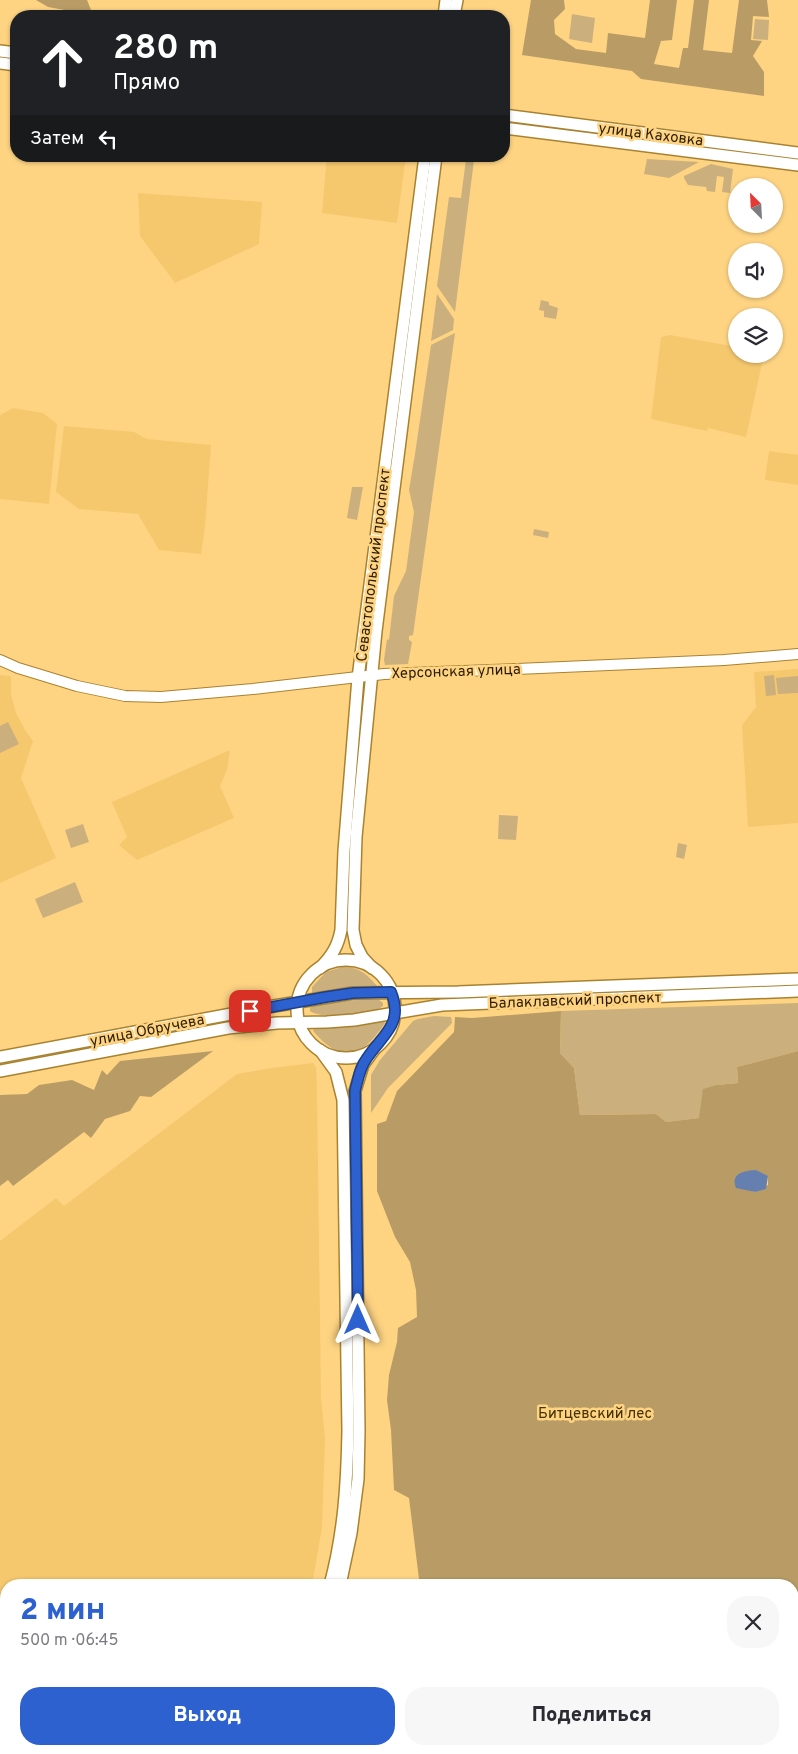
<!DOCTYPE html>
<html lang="ru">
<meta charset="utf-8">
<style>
body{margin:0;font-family:Overpass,sans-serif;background:#f7f7f7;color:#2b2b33;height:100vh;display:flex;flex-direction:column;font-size:19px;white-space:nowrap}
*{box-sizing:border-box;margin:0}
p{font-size:16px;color:#7c7c81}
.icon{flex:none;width:28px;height:28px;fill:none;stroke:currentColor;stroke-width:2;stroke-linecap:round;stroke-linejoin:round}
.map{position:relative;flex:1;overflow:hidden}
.panel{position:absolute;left:0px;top:1579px;width:799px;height:176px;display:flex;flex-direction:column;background:#fff;border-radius:20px 20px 0 0;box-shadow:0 1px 4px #0004}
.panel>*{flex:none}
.top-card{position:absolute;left:10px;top:10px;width:500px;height:152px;border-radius:20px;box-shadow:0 1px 4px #0004;background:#202124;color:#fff;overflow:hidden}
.needle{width:32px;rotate:336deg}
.controls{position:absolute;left:728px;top:178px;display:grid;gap:10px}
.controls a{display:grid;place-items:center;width:55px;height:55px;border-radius:50%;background:#fff;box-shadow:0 1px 4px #0004;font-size:25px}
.pin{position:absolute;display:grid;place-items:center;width:42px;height:42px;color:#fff;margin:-21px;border-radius:10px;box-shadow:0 2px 8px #0006}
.me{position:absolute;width:55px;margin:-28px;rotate:0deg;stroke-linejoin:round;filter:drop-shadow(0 0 4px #0008)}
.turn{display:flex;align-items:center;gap:18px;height:105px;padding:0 20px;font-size:22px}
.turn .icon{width:65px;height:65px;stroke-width:2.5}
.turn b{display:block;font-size:35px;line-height:42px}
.then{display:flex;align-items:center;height:48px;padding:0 20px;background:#0003;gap:10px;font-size:19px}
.round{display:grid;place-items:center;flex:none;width:52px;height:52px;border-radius:20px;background:#f7f7f7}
.summary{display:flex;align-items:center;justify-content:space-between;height:85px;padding:0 20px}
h1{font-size:30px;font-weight:800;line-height:38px;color:#2c61cf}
.button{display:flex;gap:10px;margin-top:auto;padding:10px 20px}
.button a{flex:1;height:58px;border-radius:20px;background:#2c61cf;color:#fff;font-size:20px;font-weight:800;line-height:58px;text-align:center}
.button a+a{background:#f7f7f7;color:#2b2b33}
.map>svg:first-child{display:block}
.built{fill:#f5c86e}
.green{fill:#cbaf7c}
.forest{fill:#b99c65;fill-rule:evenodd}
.water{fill:#657fb0}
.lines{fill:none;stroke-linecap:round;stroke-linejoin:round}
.stream{stroke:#657fb0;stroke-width:2}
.tertiary-casing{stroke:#a9822f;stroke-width:12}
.secondary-casing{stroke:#a9822f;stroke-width:14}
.tertiary{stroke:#fff;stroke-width:10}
.secondary{stroke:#fff;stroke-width:11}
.route-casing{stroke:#1d3f87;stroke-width:12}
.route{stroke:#2c61cf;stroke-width:9}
.labels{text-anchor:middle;stroke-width:5;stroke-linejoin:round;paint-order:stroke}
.street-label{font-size:15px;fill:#2d1d00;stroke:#fed483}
.park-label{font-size:15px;fill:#463101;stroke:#fed483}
</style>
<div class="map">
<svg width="798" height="1754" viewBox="0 0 798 1754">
<rect width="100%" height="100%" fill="#fed483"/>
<!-- built -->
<g class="built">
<polygon points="327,156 406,156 397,223 322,213"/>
<polygon points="138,193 262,202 259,244 175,283 140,236"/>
<polygon points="670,335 736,347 736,354 764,354 746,437 708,428 707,431 651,419 661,337"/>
<polygon points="13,408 43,413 57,424 49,504 0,499 0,415"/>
<polygon points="64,426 134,432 147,439 211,445 205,527 201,554 159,550 138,514 79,509 56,492"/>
<polygon points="769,451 798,455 798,485 765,480"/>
<polygon points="798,669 798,823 748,827 742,725 756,707 754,672"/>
<polygon points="0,675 11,676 11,695 16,713 25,730 33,741 21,778 56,858 0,883"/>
<polygon points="230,750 227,770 220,786 234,818 137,860 119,845 127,837 112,802"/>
<polygon points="313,1063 316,1067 317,1087 321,1397 325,1439 322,1528 312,1585 6,1585 6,1649 0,1654 0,1241 56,1198 64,1206 237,1074 272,1068"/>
</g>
<!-- green -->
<g class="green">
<polygon points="572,14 595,18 592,43 569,39"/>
<polygon points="755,19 769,20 768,40 753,39"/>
<polygon points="466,159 474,160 455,312 437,286 449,197 461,198"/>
<polygon points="647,159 699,162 669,178 644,174"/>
<polygon points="711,164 733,169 730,193 722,192 724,177 717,176 715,192 707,191 706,187 688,185 684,178 684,176"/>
<polygon points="437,294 454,319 453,330 431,341"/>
<polygon points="541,300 549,302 549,305 558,308 556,319 544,317 544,311 539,310"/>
<polygon points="455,333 413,635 409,636 409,640 412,642 408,664 385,665 384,660 387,639 389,640 394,596 406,571 414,512 409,490 415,454 431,345"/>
<polygon points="352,487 363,487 357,520 347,518"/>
<polygon points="534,529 549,532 548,538 533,535"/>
<polygon points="774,675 776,695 766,696 764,676"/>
<polygon points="798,676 798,693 778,694 776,678"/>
<polygon points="8,722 19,744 0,753 0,726"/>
<polygon points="499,815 518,816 516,840 498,839"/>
<polygon points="83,824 89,842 71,848 65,830"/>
<polygon points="678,843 687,845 684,859 676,857"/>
<polygon points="75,882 83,902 43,918 35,899"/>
<path d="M342,967C358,966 367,974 377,986L312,993V987L326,972Z"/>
<path d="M368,999L379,1000L383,1003V1006C371,1016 322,1020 310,1011V1008L314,1004Z"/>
<polygon points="798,1003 798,1051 737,1067 738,1083 717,1085 699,1118 666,1122 656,1114 580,1115 574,1068 560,1053 561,1011"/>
<polygon points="434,1016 451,1017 452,1023 388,1088 371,1113 371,1075 380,1060 413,1021 418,1019"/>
<path d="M383,1020L385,1023C362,1057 343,1066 313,1031L315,1028L348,1027Z"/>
</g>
<!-- forest -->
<g class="forest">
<polygon points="36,0 87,0 93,15 48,7"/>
<polygon points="531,0 564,0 565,9 554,20 555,34 576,49 606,53 608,33 645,38 650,0 677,0 672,40 661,41 654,64 679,68 683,48 688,48 694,0 709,0 703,50 732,53 739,0 767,0 769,17 753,16 751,40 762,41 753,56 764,72 764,96 641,79 632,71 522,55"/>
<path d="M561,1011L560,1053L574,1068L580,1115L656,1114L666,1122L699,1118L703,1089L717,1085L738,1083L737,1067L798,1051V1754H272L276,1749H792V1585H416L419,1579L409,1498L394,1490L391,1430L387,1400L389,1375L397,1342L398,1328L417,1317L416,1290L410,1262L395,1237L377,1191V1124L386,1121L397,1091L454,1032L455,1017L472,1018ZM768,1176V1185L755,1192L740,1188Z"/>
<polygon points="213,1051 151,1097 140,1096 130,1111 105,1119 91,1138 84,1132 13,1186 8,1180 0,1186 0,1095 27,1094 39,1085 72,1080 94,1090 102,1070 107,1075 120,1061"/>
<polygon points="6,1649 6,1749 241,1749 237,1754 0,1754 0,1654"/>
</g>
<!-- water -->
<path class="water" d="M756,1170L768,1176L766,1189L755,1192L736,1188C730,1173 744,1171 756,1170Z"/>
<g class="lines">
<!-- stream -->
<polyline class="stream" points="496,1749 508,1754"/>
<!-- tertiary casing -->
<g class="tertiary-casing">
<polyline id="tertiary" points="0,660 18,668 77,686 125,696 161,697 253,689 384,674 517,669 724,660 798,654"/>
</g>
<!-- secondary casing -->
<g class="secondary-casing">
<g id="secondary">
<polyline points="444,16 446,0"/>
<polyline points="454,16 457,0"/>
<polyline points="0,51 16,53"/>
<polyline points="0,63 16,65"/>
<polyline points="504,115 798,153"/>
<polyline points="504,128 798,165"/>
<circle cx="346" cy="1009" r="49"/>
<path d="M320,968C332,956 338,946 341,930L344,851L358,678L425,156"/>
<polyline points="372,968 362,957 356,945 353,930 356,837 376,631 436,156"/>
<path d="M320,1050L336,1072L343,1100L348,1431C347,1484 344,1533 330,1585"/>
<polyline points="0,1057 274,1006 353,993 458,992 798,979"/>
<polyline points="0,1071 228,1028 277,1023 327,1022 354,1020 442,1005 798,991"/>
<polyline points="340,1585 351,1533 358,1479 359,1431 355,1091 363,1065 376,1047"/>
<polyline points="265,1754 268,1749"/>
</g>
</g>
<!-- tertiary -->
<use href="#tertiary" class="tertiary"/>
<!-- secondary -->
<use href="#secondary" class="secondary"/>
</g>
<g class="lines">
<!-- route casing -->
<g class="route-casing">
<path id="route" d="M250,1011L326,997L353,993L391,992C404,1024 383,1034 367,1058C360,1067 358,1079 355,1091L358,1320"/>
</g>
<!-- route -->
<use href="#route" class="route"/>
</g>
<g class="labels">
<!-- street labels -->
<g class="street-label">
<text transform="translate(651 134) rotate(7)" y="5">улица Каховка</text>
<text transform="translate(373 565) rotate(-83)" y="5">Севастопольский проспект</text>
<text transform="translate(456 671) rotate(-2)" y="5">Херсонская улица</text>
<text transform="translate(575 1000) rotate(-2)" y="5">Балаклавский проспект</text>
<text transform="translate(147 1030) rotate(-11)" y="5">улица Обручева</text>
</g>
<!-- park labels -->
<g class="park-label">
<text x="595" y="1418">Битцевский лес</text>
</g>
</g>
</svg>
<div class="controls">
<a><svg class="needle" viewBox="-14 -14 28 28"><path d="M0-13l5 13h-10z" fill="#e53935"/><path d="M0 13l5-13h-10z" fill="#7c7c81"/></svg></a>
<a><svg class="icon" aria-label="sound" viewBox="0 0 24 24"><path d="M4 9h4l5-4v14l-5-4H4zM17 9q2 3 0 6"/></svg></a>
<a><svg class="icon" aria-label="layers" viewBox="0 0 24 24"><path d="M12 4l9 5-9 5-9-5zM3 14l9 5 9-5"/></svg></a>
</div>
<div class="pin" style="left:250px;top:1011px;background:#d93025"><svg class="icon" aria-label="arrive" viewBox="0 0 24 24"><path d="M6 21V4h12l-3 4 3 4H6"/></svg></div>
<svg class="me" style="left:358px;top:1320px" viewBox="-20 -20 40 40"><path d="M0-17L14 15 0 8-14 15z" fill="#2c61cf" stroke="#fff" stroke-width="4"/></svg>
<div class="top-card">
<div class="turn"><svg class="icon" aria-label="ahead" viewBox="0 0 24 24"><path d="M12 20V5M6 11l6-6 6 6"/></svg><div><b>280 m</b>Прямо</div></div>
<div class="then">Затем<svg class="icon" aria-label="left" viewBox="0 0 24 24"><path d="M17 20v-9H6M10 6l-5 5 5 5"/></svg></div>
</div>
<section class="panel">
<div class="summary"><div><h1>2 мин</h1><p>500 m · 06:45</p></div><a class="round"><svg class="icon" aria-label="close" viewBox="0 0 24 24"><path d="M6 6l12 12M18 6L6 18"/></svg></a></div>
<div class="button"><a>Выход</a><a>Поделиться</a></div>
</section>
</div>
